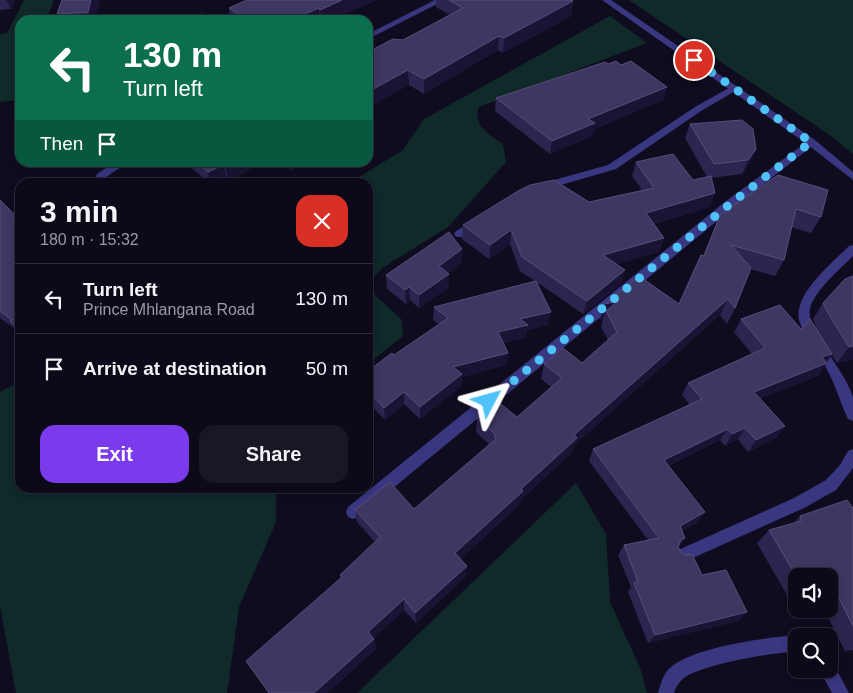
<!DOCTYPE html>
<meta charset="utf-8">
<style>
body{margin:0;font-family:Arial,sans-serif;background:#1a1725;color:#f1f3f6;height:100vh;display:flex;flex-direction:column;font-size:19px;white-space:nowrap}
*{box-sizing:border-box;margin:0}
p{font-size:16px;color:#9a9aa2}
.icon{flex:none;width:28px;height:28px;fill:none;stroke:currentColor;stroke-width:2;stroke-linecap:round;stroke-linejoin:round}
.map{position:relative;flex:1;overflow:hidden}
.drawer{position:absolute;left:15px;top:178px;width:358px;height:315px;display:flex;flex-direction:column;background:#0c0918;border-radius:15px;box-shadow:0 2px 8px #0003,0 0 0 1px #2c2a37}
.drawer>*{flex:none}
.banner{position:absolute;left:15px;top:15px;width:358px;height:152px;border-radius:15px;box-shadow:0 2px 8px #0003,0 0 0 1px #2c2a37;background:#0b6e4f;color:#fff;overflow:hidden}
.buttons{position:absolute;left:788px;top:568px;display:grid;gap:10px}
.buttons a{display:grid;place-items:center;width:50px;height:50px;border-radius:10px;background:#0c0918;box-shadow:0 2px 8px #0003,0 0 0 1px #2c2a37;font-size:25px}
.pin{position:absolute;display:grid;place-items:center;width:42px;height:42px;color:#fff;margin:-21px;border:2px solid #fff;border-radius:50%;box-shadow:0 1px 5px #0007}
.me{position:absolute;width:55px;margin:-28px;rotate:51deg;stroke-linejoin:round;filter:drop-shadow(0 0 4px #0008)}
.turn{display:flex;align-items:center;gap:18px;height:105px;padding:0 25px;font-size:22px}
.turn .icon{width:65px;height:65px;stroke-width:2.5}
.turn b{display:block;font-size:35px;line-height:42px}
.then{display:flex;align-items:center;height:48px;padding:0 25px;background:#0003;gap:10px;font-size:19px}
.round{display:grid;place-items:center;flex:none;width:52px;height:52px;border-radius:15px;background:#1a1725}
.overview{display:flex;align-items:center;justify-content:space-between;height:85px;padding:0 25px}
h1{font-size:30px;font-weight:700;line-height:38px}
.action{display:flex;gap:10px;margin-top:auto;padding:10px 25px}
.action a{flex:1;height:58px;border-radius:15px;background:#7c3aed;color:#fff;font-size:20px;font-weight:700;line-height:58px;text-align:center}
.action a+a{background:#1a1725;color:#f1f3f6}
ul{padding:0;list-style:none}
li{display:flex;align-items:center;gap:15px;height:70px;padding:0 25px;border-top:1px solid #2c2a37}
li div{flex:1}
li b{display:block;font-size:19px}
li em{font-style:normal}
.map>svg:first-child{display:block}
.green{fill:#0f2a29}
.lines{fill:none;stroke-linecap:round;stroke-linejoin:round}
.minor{fill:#393780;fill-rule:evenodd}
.tertiary{fill:#393780;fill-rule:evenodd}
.wall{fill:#2c254f}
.shaded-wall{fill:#1a1334}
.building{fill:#3e3762;stroke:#554e7b}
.route{stroke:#4fc3f7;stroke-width:9;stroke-dasharray:0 16.2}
</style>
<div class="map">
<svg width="853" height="693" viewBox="0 0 853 693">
<rect width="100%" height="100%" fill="#100c20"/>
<!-- green -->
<g class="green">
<polygon points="24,0 54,0 46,20 20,20 20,100 0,102 0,34 7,33"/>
<polygon points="629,0 853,0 853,154 831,136"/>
<path d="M610,16L647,43L479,107C471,124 491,136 503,144L506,162L448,227L382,268L370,281L375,295L401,319L403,336L368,364V182H351L403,150L424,119Z"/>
<polygon points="20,382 20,488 276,488 276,522 239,607 227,693 16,693 0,606 0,392"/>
<polygon points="576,483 606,534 610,602 641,670 647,693 357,693"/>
</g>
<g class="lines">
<!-- minor -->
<g class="minor">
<polygon points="435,0 445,0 368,39 368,34"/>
<polygon points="734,85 737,86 737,90 701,111 616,169 540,191 535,187 536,185 608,165 695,107"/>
<polygon points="811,139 816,142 815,144 734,207 358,517 353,519 348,517 346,512 348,507 726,201"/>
<polygon points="115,162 128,162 105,178 97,178 96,176 97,174"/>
<polygon points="477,219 481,220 482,223 481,226 464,237 456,237 454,234 456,231"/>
<path d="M853,245V256C840,269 814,291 810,309C805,330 848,373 853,398C853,405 853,413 853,421L848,419C840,402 835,383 825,366C817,352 805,339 800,323C790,297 832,263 849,246Z"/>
<polygon points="853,449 853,468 836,490 804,508 686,561 681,563 676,561 673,556 676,551 794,498 826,480 840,465 848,451"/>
<path d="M787,636H797L796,652C772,652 705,664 685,677C680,681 676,686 674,693H658C661,683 663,673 672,666C696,648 756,639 787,636Z"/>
<polygon points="829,661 833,663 849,693 832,693 819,669 829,669"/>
</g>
<!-- tertiary -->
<polygon class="tertiary" points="602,0 611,0 815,140 853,172 853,180 807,144"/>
</g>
<!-- wall -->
<g class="wall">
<polygon points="0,0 15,0 11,9 0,10"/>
<polygon points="62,0 100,0 95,20 60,20 57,14"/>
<polygon points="377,0 331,20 231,20 229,8"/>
<polygon points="436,0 571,0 573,1 571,16 503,53 498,50 424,94 409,85 403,40 450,15 436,7"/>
<polygon points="608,64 621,65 667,87 663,100 594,129 592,136 550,154 495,111 496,98"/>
<polygon points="690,124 756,149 750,163 742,174 711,178 710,207 654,224 664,238 659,252 616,264 625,270 621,284 583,314 537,282 548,325 527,330 525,338 504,343 508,353 506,365 462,377 461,386 420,419 404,404 385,420 368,402 368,371 394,355 439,324 433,320 434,307 535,281 520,271 510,244 489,259 462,239 463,225 589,202 642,190 632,176 636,162 693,180 707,177 685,138"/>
<polygon points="186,162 258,162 259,164 229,181 227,179 220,182 208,182 187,164"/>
<polygon points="282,162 304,162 291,170"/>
<polygon points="778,175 821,217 811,233 791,227 784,260 775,276 750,269 735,308 727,324 720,315 574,445 572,452 522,499 520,504 460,559 467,566 465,577 416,623 404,610 373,638 374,639 376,649 327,693 269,693 341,578 340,575 375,542 357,522 355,510 414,509 489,444 476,432 477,418 517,417 551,387 541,379 544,364 582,363 608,340 601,327 603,319 600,320 605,304 679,304 703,256 720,215"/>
<polygon points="0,200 20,220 20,335 14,328 0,318"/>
<polygon points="462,249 461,263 448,273 449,274 449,287 419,308 410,300 406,304 387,289 386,275"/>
<polygon points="845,279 853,359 837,363 832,355 818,376 760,398 785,426 777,437 748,452 738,439 725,446 720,440 668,466 698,522 682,531 685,538 678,548 682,553 702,575 747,612 738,621 648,643 628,592 631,587 618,555 624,545 648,540 589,461 593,449 690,405 682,395 688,383 752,354 734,332 741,319 801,329 816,327 813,319 823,303"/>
<polygon points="853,508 853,650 845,651 824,609 829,609 829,576 796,576 796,592 787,595 757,543 769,530 793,524 800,516"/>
</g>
<!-- shaded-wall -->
<g class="shaded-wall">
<polygon points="6,0 15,0 11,9"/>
<polygon points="91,0 100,0 95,20 91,20 88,12"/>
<polygon points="342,0 377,0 331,20 321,20 320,10"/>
<polygon points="573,1 571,16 503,53 504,38"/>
<polygon points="319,8 320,20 291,20"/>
<polygon points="499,36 498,50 424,94 424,79"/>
<polygon points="408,70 409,85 368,108 368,92"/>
<polygon points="667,87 663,100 594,129 592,136 550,154 552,141 588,119"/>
<polygon points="756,149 750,163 742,174 748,160"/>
<polygon points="233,162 258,162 259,164 229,181 225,167"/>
<polygon points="289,162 304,162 291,170"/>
<polygon points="223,165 227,179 220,182 211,182 208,172"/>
<polygon points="715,193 710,207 642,227 646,213"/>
<polygon points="19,219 20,220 20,233 13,222"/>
<polygon points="511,230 510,244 489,259 490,245"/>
<polygon points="664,238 659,252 599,269 603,255"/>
<polygon points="462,249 461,263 439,279 439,266"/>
<polygon points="625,270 621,284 583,314 587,301"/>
<polygon points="449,274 449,287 419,308 419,295"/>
<polygon points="409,287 410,300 406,304 405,290"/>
<polygon points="728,299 720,315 574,445 572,452 522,499 520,504 454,564 455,553 521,489 574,435"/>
<polygon points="618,301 606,311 603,319 600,320 605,304"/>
<polygon points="551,312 548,325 527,330 525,338 497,345 498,332 520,319"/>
<polygon points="853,346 853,359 837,363 849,347"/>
<polygon points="508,353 506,365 462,377 461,386 420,419 420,407 453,367"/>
<polygon points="832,354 825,364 827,363 818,376 746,404 754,392 822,357"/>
<polygon points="404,392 404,404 385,420 384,408"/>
<polygon points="785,426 777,437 748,452 756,440"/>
<polygon points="745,428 738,439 725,446 732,434"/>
<polygon points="728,429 720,440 658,471 664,460"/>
<polygon points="705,512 698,522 673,536 680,526"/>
<polygon points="685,538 678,548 674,550 681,540"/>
<polygon points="467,566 465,577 416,623 415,613"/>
<polygon points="796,587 796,592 787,595"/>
<polygon points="404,599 404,610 370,641 368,632"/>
<polygon points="747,612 738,621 648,643 655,635"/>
<polygon points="374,639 376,649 327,693 314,693"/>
</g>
<!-- building -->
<g class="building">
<polygon points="62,0 91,0 88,12 57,14"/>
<polygon points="247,0 342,0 320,10 319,8 291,20 247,20 229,8"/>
<polygon points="449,0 571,0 573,1 504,38 499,36 424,79 408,70 368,92 368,52 393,39 403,40 463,8"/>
<polygon points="201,14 223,20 193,20"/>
<polygon points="616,61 621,65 631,61 667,87 588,119 595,123 552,141 496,98 605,62 608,64"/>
<polygon points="742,120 753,129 756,149 748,160 714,164 690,124"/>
<polygon points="673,154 693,180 711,176 715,193 646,213 664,238 603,255 625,270 587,301 522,257 511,230 490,245 463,225 518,191 530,185 554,180 589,202 654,188 636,162"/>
<polygon points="197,162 233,162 225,167 223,165 208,172"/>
<polygon points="778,175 828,190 821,217 796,209 784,260 731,245 751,268 735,308 728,299 574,435 577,438 521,489 523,491 455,553 467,566 415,613 404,599 368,632 374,639 314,693 269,693 246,661 342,577 340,575 380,537 355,510 390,482 414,509 496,439 494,436 496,435 477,418 497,401 517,417 562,378 544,364 563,348 582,363 617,332 606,311 618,301 605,304 639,276 679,304 701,255 704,256 720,215"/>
<polygon points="0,200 19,219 13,222 20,233 20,330 10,321 12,320 0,311"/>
<polygon points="449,232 462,249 439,266 449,274 419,295 409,287 405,290 386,275"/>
<polygon points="853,276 853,346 849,347 827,311 823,303 845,279"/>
<polygon points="536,281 551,312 520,319 528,325 498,332 508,353 453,367 462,374 420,407 404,392 384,408 368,391 368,371 392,353 394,355 448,318 434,307"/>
<polygon points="780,305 801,329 810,319 832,354 822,357 827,363 754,392 785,426 756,440 745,428 732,434 728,429 664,460 705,512 680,526 685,538 681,540 678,547 682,553 687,555 692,554 702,575 726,570 747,612 655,635 634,583 638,582 624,545 659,538 593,449 702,399 688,383 765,348 741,319"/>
<polygon points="847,500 853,508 853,626 829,578 829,576 827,575 824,576 796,576 769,530 801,521 800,516"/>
</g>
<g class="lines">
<!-- route -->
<polyline class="route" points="489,401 730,204 811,142 694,60"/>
</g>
</svg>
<div class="buttons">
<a><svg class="icon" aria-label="sound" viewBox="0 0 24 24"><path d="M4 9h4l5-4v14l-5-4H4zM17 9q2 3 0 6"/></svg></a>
<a><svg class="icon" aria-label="search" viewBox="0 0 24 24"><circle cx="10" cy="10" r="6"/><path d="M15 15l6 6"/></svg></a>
</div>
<div class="pin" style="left:694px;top:60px;background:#d93025"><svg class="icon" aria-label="arrive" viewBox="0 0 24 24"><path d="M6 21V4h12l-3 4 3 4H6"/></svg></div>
<svg class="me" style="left:489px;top:401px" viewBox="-20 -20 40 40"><path d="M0-17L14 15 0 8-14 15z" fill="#4fc3f7" stroke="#fff" stroke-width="4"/></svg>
<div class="banner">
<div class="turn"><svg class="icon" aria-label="left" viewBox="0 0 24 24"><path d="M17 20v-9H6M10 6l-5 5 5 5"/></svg><div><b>130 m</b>Turn left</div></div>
<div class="then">Then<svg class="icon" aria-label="arrive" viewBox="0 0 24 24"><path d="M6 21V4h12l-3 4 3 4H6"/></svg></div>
</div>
<section class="drawer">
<div class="overview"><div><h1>3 min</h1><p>180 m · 15:32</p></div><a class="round" style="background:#d93025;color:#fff"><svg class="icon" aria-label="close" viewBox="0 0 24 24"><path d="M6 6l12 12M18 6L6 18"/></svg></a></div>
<ul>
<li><svg class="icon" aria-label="left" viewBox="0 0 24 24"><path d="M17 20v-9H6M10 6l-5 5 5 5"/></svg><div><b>Turn left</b><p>Prince Mhlangana Road</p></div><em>130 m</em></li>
<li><svg class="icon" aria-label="arrive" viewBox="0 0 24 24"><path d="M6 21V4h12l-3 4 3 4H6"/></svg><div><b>Arrive at destination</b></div><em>50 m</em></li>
</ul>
<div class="action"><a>Exit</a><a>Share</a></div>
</section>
</div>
